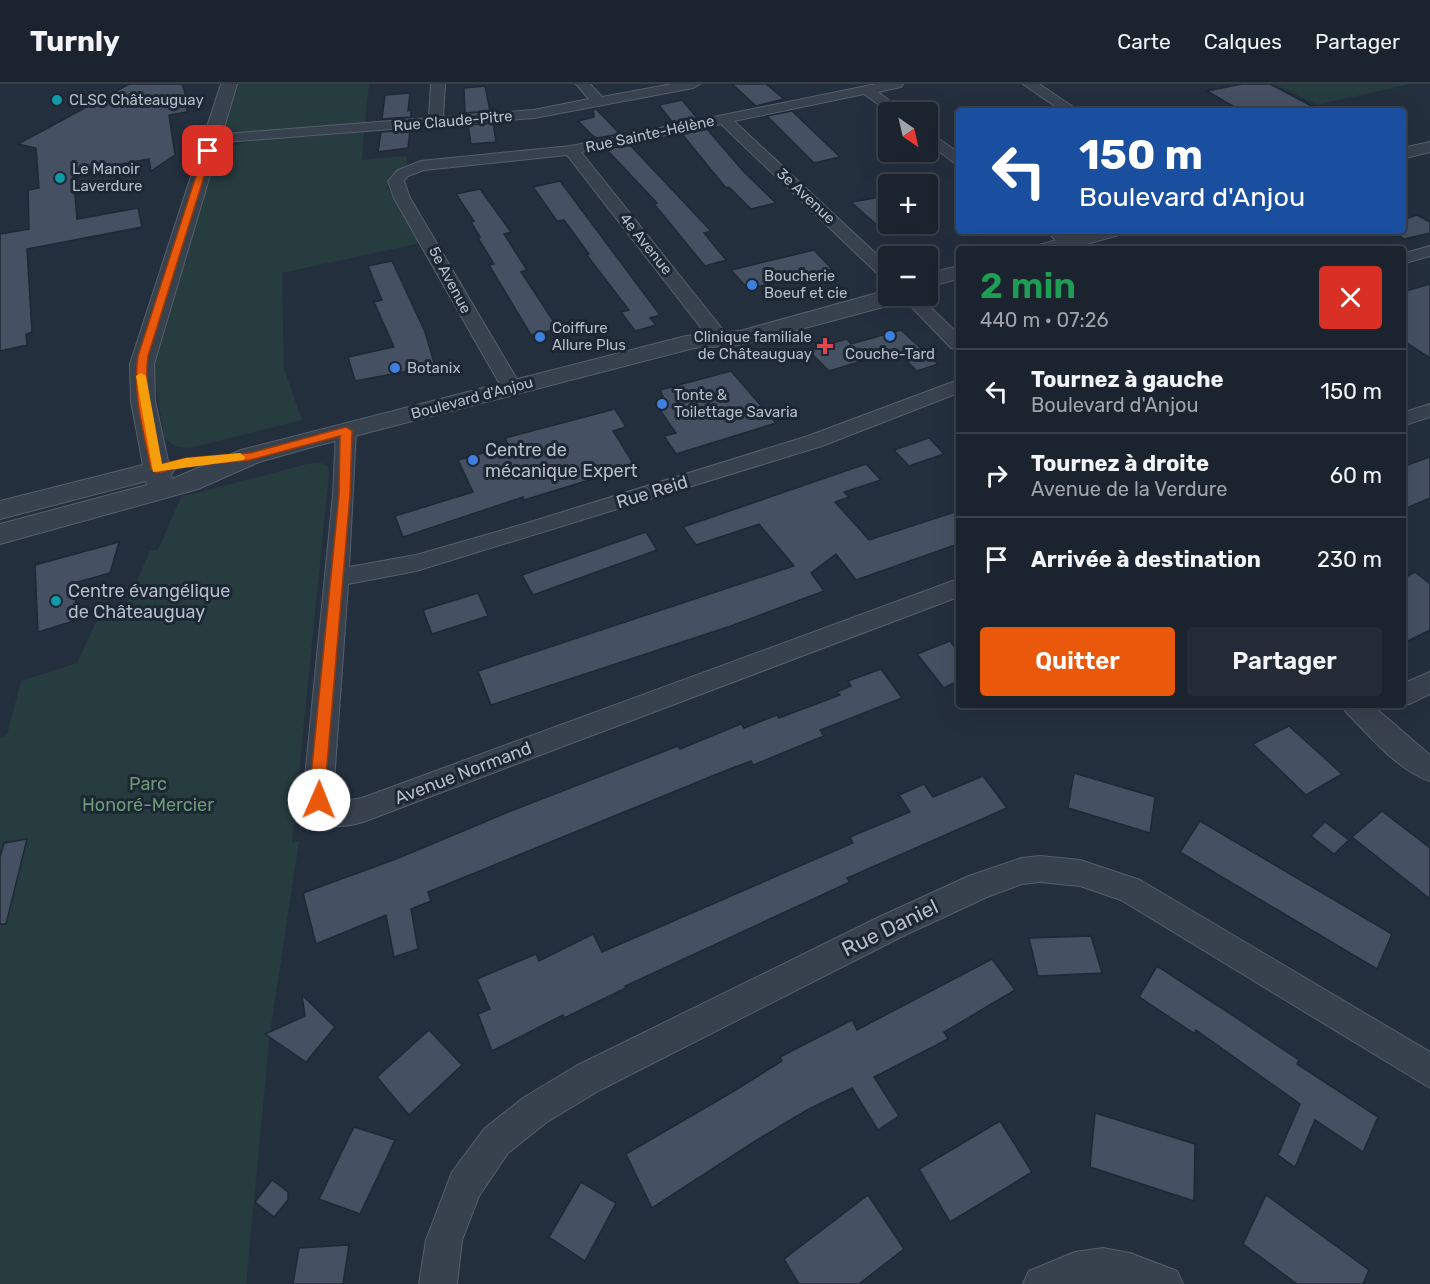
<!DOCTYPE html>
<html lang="fr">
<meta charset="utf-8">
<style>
body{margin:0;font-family:Rubik,sans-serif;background:#242b36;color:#f1f3f6;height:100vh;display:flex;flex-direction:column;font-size:22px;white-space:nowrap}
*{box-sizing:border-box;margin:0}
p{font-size:20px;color:#a0a4aa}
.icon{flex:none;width:33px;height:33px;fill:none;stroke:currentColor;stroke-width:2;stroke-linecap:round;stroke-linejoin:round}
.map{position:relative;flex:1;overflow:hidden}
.panel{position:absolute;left:956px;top:162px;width:450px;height:462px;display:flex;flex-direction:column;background:#1b232e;border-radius:6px;box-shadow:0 6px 24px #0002,0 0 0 2px #39404a}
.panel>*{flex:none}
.hud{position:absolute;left:956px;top:24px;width:450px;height:126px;border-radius:6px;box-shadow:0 6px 24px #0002,0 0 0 2px #39404a;background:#1a4fa0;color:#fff;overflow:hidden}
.needle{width:39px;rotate:146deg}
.buttons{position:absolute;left:878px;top:18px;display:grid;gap:12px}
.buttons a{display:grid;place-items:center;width:60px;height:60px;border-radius:6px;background:#1b232e;box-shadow:0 6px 24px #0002,0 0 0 2px #39404a;font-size:30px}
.pin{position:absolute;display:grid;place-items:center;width:51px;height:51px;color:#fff;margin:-26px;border-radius:12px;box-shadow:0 3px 9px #0006}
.me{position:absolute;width:66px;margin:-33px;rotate:1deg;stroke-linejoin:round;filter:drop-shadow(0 0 4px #0008)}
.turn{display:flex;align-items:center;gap:21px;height:126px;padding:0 24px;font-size:27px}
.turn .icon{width:78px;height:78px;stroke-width:2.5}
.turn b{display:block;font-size:42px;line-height:51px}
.round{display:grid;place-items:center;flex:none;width:63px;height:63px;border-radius:6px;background:#242b36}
.headline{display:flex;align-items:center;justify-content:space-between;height:102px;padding:0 24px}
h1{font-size:36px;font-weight:600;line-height:45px;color:#1e9e55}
.action{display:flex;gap:12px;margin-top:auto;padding:12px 24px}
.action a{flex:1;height:69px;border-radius:6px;background:#ea580c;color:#fff;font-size:24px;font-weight:600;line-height:69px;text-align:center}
.action a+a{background:#242b36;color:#f1f3f6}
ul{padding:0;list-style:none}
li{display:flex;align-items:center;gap:18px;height:84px;padding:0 24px;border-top:2px solid #39404a}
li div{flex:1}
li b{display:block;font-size:22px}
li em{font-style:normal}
header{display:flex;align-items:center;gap:36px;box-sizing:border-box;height:84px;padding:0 30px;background:#1b232e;border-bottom:2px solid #39404a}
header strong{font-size:28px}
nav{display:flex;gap:33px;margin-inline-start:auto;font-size:21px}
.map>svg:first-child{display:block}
.green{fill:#263c3f}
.building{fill:#455162;stroke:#1f2835;stroke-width:1.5}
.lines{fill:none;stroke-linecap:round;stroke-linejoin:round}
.minor-casing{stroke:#565f6c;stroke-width:2}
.tertiary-casing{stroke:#565f6c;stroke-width:2}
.minor{fill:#38414e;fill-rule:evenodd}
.tertiary{fill:#38414e;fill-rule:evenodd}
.route{fill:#ea580c;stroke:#983908;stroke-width:1.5}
.slow{fill:#f59e0b}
.culture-dot{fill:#0f9aa8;stroke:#1d2633;stroke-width:2}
.shop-dot{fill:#3f7fe0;stroke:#1d2633;stroke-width:2}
.health-dot{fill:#e0444e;stroke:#1d2633;stroke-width:2}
.labels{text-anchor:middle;stroke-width:6;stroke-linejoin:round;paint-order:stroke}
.far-poi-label{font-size:15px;fill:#b4bcc9;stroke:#1d2633;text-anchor:start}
.far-street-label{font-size:15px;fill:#b4bcc9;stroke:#1d2633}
.poi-label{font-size:18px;fill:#b4bcc9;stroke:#1d2633;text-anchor:start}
.street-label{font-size:18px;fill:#b4bcc9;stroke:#1d2633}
.park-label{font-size:18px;fill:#6b9a76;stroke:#1d2633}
.near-street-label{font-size:21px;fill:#b4bcc9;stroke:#1d2633}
</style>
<header>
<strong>Turnly</strong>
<nav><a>Carte</a><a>Calques</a><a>Partager</a></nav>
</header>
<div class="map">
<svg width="1430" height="1200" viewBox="0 0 1430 1200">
<rect width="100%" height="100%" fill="#242f3e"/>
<!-- green -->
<g class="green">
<polygon points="237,0 369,0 365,40 240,48 228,46 224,41"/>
<polygon points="1274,0 1410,0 1317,21"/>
<path d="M364,48L362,76L407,72V81L388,93L387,103L421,159L282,189L284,285L302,336L190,364C179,364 171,361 164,353L153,281L217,65L257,56Z"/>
<polygon points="321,379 327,382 329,389 292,759 299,757 270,949 246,1200 0,1200 0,653 7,651 21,597 77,579 101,528 126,521 150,467 158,466 181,413 307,380"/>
</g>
<!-- building -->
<g class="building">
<polygon points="129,0 182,0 190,24 187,24 187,28 169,31 175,71 151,87 149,75 73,89 77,135 138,124 142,143 27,165 32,248 26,250 27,261 0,267 0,150 29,145 28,106 39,104 36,64 18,60"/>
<polygon points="732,0 766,0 784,15 756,22"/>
<polygon points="1242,0 1270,0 1321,27 1241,27 1207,7"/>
<polygon points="485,2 490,27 465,29 464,4"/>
<polygon points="410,9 408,27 411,26 411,33 382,35 385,11"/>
<polygon points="682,16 697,34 673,39 659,21"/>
<polygon points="593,25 596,25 620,50 597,54 593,52 578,37 594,33"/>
<polygon points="792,27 840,73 814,79 767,32"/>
<polygon points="493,39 496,58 471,60 468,41"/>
<polygon points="707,45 744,88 776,119 751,125 729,103 726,104 682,50"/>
<polygon points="410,46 408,64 378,68 381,48"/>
<polygon points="630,61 711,147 704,149 726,176 705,182 654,120 657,119 606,65"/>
<polygon points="560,97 660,231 650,234 656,241 635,247 621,228 629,226 586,170 589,170 564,136 557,137 533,103"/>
<polygon points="480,105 511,148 504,150 527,186 521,188 556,241 551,242 553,246 531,251 489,181 494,180 478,154 480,153 471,138 474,137 456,110"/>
<polygon points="881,113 888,120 888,151 851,118"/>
<polygon points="1417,131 1430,138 1430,149 1404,155 1391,147 1402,147 1402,136"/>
<polygon points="814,166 832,185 748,205 731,186"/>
<polygon points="392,177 425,248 435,282 355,297 348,273 394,263 374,218 382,216 368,182"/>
<polygon points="1430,200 1430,274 1402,256 1402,208"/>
<polygon points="901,246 938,280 917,287 896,267 829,287 808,266 847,255 851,260"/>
<polygon points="731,287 776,339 676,370 664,352 676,349 655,319 665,317 660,306"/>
<polygon points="615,325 626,343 613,347 635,382 524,416 523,413 403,453 395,432 473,408 458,376 509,362 505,354"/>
<polygon points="929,354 944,370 909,382 894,366"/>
<polygon points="1430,373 1430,414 1402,426 1402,383"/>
<polygon points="866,380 881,396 844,408 849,413 835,418 869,456 958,427 958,460 856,496 836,470 811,489 824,507 731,542 491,621 478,587 794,482 759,440 696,461 683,443"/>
<polygon points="646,448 657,466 533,511 522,491"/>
<polygon points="119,458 110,489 74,499 77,536 38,548 35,481"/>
<polygon points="1415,488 1430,500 1430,546 1402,560 1402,495"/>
<polygon points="478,509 488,532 432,550 423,526"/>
<polygon points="950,557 958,567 958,597 944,604 917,570"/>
<polygon points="881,585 902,614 820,646 824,652 753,681 751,677 727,686 428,808 431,817 411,825 418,865 394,873 386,831 316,860 303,809 396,775 506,729 678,662 680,665 741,640 744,644 777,631 779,634 840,611 837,608 851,602 848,597"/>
<polygon points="1289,642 1331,680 1342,690 1306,711 1253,660"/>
<polygon points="1074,689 1155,713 1150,749 1068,724"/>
<polygon points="983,692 1007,724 847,794 850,798 625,902 626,904 564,934 563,931 492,967 478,930 490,925 477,895 536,870 539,877 593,850 602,868 853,759 850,753 910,728 899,711 924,700 933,713"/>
<polygon points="1382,727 1430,764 1430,815 1352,753"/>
<polygon points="1200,737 1392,850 1377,885 1180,768"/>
<polygon points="1325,738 1349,756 1334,770 1311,752"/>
<polygon points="27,755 6,840 0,840 0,773 4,759"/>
<polygon points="1091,852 1102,889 1038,892 1029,854"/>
<polygon points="992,875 1015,906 944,948 948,955 874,993 899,1032 878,1046 852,1004 807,1026 760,1054 652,1124 626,1070 734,1007 782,977 780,973 852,936 857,946"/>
<polygon points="1157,882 1226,927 1299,976 1297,980 1378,1033 1363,1068 1315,1036 1295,1083 1278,1071 1300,1020 1196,946 1195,950 1139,913"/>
<polygon points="302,911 335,943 306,978 265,950 305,932"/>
<polygon points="429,946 462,981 409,1031 377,993"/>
<polygon points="1095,1029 1195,1060 1194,1117 1090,1083"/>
<polygon points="1000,1037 1032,1088 950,1138 919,1085"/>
<polygon points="354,1043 395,1056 360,1130 319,1115"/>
<polygon points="272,1096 288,1108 288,1116 274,1133 255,1118"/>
<polygon points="581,1098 616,1119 585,1177 549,1153"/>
<polygon points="868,1111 904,1165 859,1200 799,1200 784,1175"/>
<polygon points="1266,1111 1369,1186 1363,1200 1297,1200 1243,1160"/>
<polygon points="349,1161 343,1200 293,1200 299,1164"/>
</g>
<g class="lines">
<!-- minor casing -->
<g class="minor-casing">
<g id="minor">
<polygon points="431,0 445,0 443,33 534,26 589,15 576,0 590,0 602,13 672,0 700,0 693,4 534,34 212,59 205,55 212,51 429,34"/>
<polygon points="876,0 903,0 901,3 878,8 904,28 889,28 864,10 734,37 888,181 888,195 882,194 721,40 581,68 727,251 729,255 720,261 713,259 567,71 424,86 408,92 404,97 410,114 522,304 512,310 502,304 394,114 388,97 398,86 421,77 571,62"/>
<polygon points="1023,0 1039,0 1079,27 1062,27"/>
<polygon points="927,47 958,68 958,79 953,78 927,58"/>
<polygon points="1046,147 1064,147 1077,159 1069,164 1063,163"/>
<polygon points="1430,162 1430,172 1402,180 1402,170"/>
<polygon points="901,212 919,212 958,250 958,265 951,264"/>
<path d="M958,296V309L822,362L416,487L348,500L333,712L338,718L362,714L958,495V513L363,738C321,750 305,735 305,693L333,411L336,347L339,342H353L356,347L349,483L416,471L524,440L808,352Z"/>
<polygon points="1430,320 1430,333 1402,342 1402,329"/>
<path d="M1430,588V610C1420,614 1409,623 1398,621H1402V600Z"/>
<path d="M1342,621H1372L1430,671V697C1397,686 1370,652 1346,628Z"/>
<polygon points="1040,772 1080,776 1140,796 1430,968 1430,1004 1121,816 1080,802 1040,798 1022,800 987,813 901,853 600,1006 547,1038 508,1069 479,1112 462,1156 457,1200 419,1200 426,1156 452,1088 484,1045 523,1014 576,982 879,833 969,792 1022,774"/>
<polygon points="1103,1164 1130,1169 1177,1187 1183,1200 1023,1200 1029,1187 1075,1168"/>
</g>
</g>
<!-- tertiary casing -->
<g class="tertiary-casing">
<g id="tertiary">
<polygon points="221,0 237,0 154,280 155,317 168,377 176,384 171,390 172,395 241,366 686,252 740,247 888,206 888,212 900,212 887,222 741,261 694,264 312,363 259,378 198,405 0,460 0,440 147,401 146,397 0,435 0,417 143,381 131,317 130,280"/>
<polygon points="1430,58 1430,68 1402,75 1402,64"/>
<polygon points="1089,147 1122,147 1119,151 1069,165 1036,165 1039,161"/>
<polygon points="958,182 958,195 927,203 927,190"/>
</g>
</g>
<!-- minor -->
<use href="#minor" class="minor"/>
<!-- tertiary -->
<use href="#tertiary" class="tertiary"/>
</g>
<!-- route -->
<path class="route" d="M208,65L212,67L148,272C143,308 154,345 162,380L186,374L250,369L346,343L352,347L350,411L326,693L327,716L319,722L312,716L311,693L339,411L340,352L250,376L186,382L157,389L151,385C144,348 132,310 138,272L204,67Z"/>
<!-- slow -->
<polygon class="slow" points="141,289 146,292 162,380 186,374 240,369 245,373 244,376 153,388 136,292"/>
<!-- markers -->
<g class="culture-dot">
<circle cx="57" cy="16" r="6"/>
<circle cx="60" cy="94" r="6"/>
<circle cx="56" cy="517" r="6"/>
</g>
<g class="shop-dot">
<circle cx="752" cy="201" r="6"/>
<circle cx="890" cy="252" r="6"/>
<circle cx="540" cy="253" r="6"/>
<circle cx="395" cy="284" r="6"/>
<circle cx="662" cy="320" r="6"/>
<circle cx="473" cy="376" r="6"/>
</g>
<path class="health-dot" d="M822 253h6v6h6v6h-6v6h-6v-6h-6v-6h6z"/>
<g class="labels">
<!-- far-poi labels -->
<g class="far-poi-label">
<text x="69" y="21">CLSC Châteauguay</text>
<text x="72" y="90">Le Manoir<tspan x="72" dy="17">Laverdure</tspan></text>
<text x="764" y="197">Boucherie<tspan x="764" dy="17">Boeuf et cie</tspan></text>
<text x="552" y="249">Coiffure<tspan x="552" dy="17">Allure Plus</tspan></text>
<text x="812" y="258" text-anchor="end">Clinique familiale<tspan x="812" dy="17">de Châteauguay</tspan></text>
<text x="890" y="275" text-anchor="middle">Couche-Tard</text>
<text x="407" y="289">Botanix</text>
<text x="674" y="316">Tonte &amp;<tspan x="674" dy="17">Toilettage Savaria</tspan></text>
</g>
<!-- far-street labels -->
<g class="far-street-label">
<text transform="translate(453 37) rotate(-5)" y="5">Rue Claude-Pitre</text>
<text transform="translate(650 50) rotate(-12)" y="5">Rue Sainte-Hélène</text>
<text transform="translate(806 112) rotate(43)" y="5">3e Avenue</text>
<text transform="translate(646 160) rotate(51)" y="5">4e Avenue</text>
<text transform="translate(450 196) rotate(62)" y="5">5e Avenue</text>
<text transform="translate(472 314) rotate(-15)" y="5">Boulevard d'Anjou</text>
</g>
<!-- poi labels -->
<g class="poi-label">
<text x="485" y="372">Centre de<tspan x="485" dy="21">mécanique Expert</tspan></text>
<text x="68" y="513">Centre évangélique<tspan x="68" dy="21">de Châteauguay</tspan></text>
</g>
<!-- street labels -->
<g class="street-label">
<text transform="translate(652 408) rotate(-17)" y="6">Rue Reid</text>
<text transform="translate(463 689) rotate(-21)" y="6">Avenue Normand</text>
</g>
<!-- park labels -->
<g class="park-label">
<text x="148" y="706">Parc<tspan x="148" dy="21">Honoré-Mercier</tspan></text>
</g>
<!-- near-street labels -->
<g class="near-street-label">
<text transform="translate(890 844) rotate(-26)" y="7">Rue Daniel</text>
</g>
</g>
</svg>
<div class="buttons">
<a><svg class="needle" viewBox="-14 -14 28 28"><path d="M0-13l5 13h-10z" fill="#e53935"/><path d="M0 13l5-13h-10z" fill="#a0a4aa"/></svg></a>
<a>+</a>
<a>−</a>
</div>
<div class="pin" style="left:208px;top:67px;background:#d93025"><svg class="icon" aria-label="arrive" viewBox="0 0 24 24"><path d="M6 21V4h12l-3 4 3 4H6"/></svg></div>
<svg class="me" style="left:319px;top:716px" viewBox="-20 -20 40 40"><circle r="19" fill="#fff"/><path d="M0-13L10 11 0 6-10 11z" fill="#ea580c"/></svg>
<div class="hud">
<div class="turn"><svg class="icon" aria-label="left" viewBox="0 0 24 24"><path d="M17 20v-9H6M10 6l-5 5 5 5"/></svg><div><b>150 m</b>Boulevard d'Anjou</div></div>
</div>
<section class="panel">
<div class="headline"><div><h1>2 min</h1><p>440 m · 07:26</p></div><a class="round" style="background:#d93025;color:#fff"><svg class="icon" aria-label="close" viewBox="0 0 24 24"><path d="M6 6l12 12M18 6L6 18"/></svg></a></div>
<ul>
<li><svg class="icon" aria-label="left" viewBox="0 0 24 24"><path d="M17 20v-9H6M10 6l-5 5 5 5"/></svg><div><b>Tournez à gauche</b><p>Boulevard d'Anjou</p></div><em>150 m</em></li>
<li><svg class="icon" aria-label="right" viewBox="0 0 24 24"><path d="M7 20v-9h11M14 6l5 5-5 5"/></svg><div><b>Tournez à droite</b><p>Avenue de la Verdure</p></div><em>60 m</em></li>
<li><svg class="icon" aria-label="arrive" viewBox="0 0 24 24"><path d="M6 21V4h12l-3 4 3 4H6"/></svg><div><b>Arrivée à destination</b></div><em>230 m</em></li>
</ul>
<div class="action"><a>Quitter</a><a>Partager</a></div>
</section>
</div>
